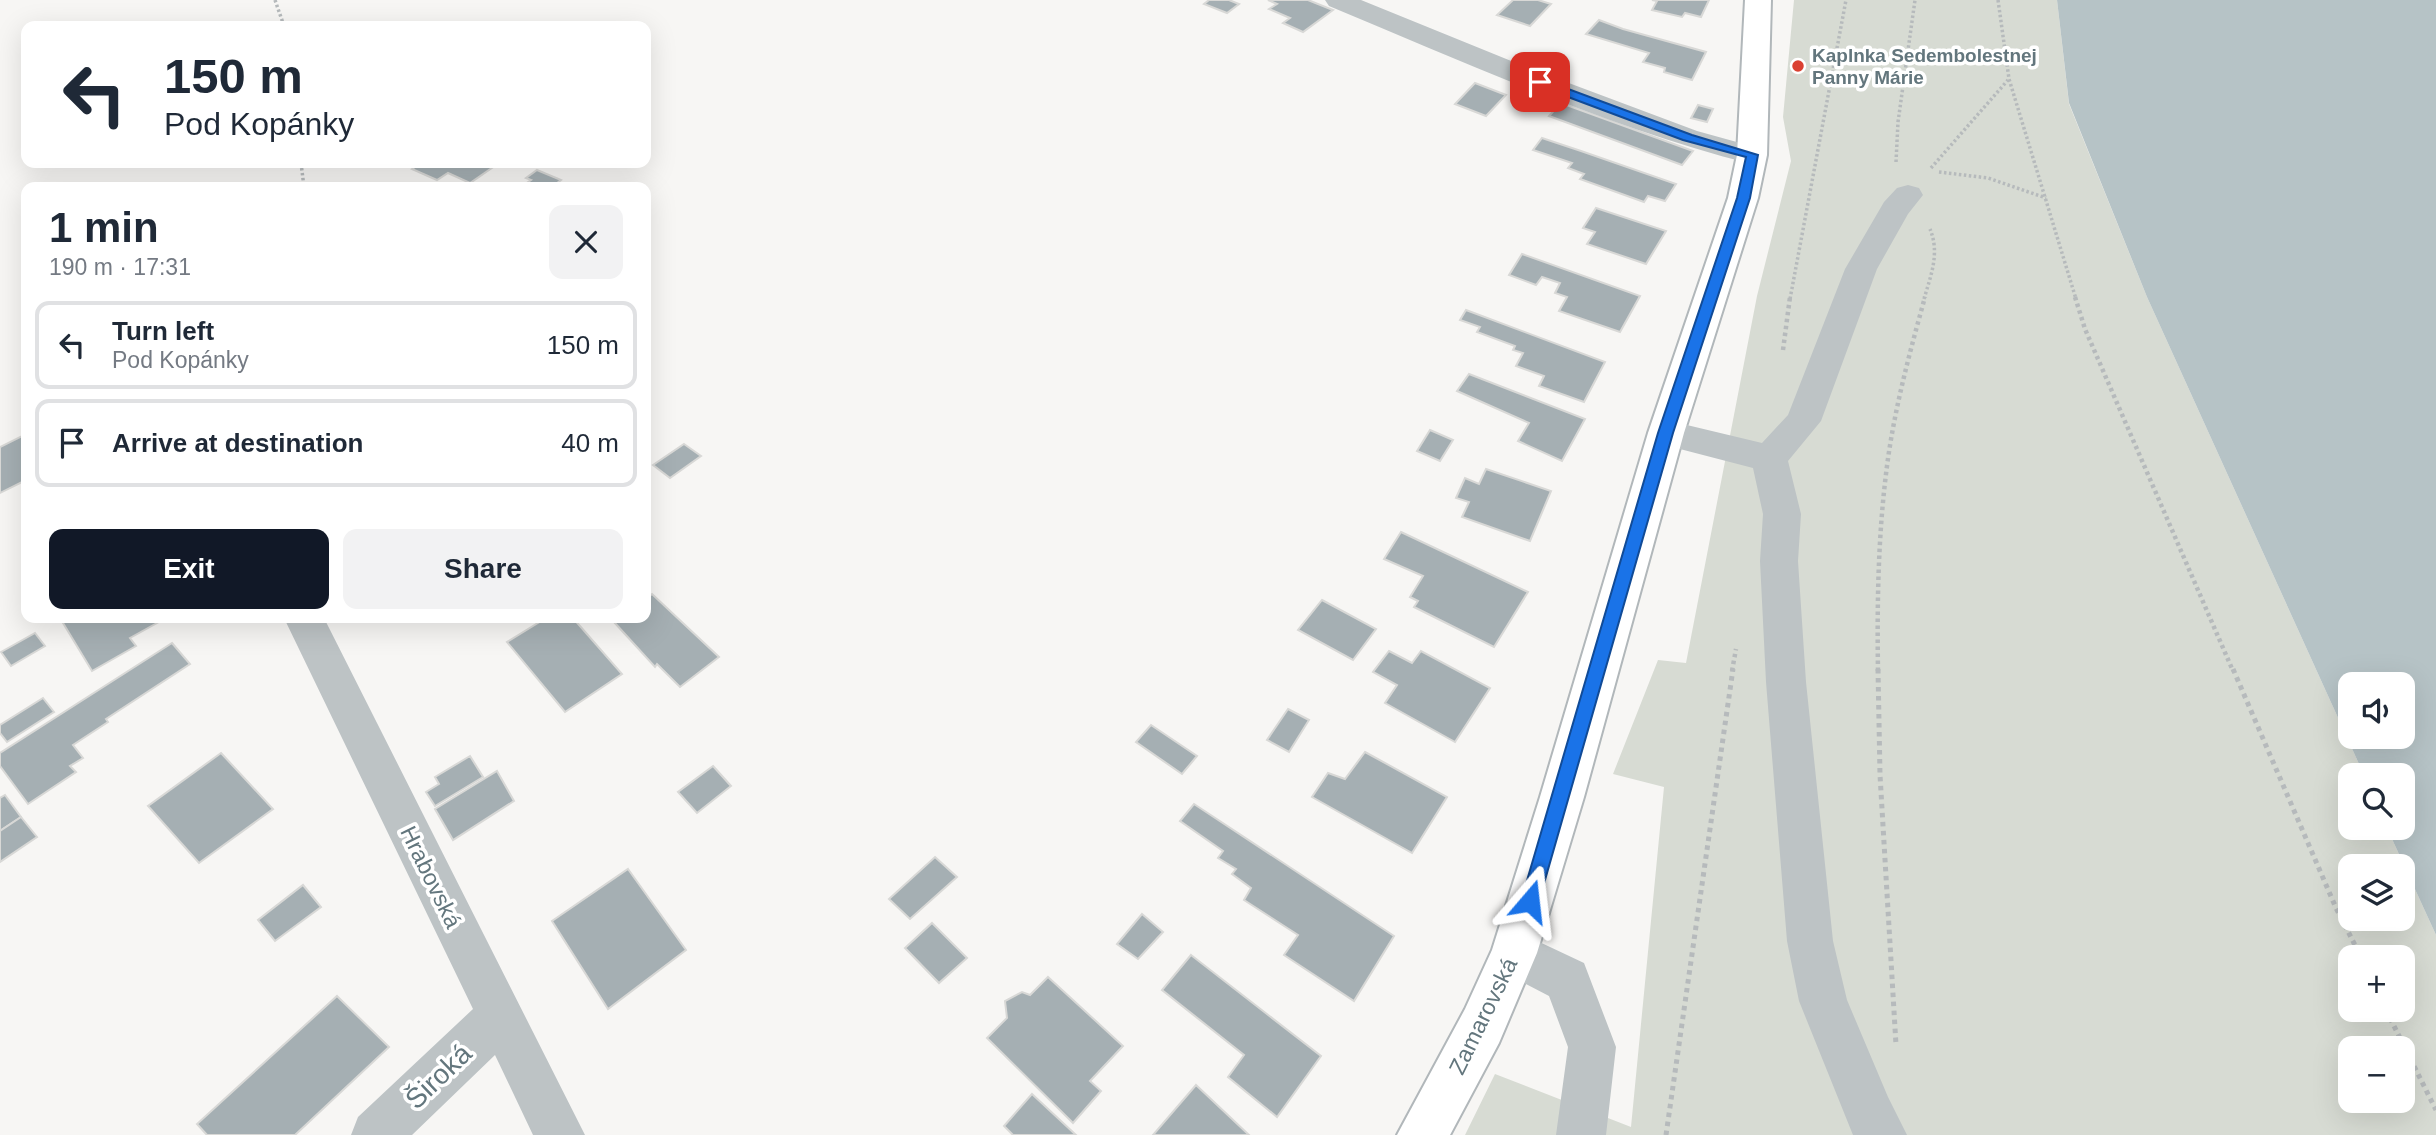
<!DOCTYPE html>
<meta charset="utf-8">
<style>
body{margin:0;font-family:Helvetica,sans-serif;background:#f2f2f3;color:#1f2937;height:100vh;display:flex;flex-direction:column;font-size:26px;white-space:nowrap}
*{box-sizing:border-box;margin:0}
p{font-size:23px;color:#747a83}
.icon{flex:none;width:38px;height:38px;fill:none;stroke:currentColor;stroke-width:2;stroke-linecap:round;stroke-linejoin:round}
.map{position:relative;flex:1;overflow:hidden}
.sheet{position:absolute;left:21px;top:182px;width:630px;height:441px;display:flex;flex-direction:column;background:#fff;border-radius:14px;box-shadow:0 7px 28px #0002}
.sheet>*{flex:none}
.hud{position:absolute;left:21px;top:21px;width:630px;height:147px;border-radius:14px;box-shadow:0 7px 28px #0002;background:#fff;color:#1f2937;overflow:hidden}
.fabs{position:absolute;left:2338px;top:672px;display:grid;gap:14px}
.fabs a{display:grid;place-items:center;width:77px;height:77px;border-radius:14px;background:#fff;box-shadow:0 7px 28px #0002;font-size:35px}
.pin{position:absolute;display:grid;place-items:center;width:60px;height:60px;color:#fff;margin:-30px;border-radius:14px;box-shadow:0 4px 10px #0006}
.me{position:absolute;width:77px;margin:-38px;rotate:17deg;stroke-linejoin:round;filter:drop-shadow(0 0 5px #0008)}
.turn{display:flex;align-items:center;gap:24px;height:147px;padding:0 28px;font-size:32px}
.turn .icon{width:91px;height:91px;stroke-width:2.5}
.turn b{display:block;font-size:49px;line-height:60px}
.round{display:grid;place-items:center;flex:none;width:74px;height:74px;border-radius:14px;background:#f2f2f3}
.headline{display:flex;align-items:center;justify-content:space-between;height:119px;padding:0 28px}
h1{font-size:42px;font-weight:800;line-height:52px}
.primary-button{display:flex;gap:14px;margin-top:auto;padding:14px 28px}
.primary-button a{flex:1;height:80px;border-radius:14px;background:#111827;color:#fff;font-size:28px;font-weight:800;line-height:80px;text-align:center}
.primary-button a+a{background:#f2f2f3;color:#1f2937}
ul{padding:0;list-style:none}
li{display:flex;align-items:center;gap:21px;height:88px;margin:0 14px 10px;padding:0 14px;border:4px solid #e0e1e3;border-radius:14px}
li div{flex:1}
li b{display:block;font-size:26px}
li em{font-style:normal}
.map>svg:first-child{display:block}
.green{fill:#d7dbd3;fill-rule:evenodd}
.water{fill:#b6c3c6;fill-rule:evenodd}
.building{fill:#a5afb3;stroke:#d8d8d6;stroke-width:2}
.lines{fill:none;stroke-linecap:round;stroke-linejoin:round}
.major-casing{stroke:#b1b7ba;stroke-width:4}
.path-far2{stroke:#b6babc;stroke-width:3.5;stroke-dasharray:2.5 2.5;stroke-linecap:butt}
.path-far1{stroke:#b6babc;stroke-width:4.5;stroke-dasharray:3.5 3.5;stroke-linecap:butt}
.path{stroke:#b6babc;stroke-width:5;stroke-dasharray:4.5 4.5;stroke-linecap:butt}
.minor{fill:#bdc3c5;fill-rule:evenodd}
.major{fill:#fff;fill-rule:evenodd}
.route{fill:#1a73e8;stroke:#114b97;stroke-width:2}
.poi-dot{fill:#da4031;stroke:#fff;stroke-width:2.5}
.labels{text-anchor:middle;stroke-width:7;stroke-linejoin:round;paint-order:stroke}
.far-poi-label{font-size:19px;font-weight:bold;fill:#63767d;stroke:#fff;text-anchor:start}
.street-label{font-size:23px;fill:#63767d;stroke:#fff}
.near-street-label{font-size:28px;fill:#63767d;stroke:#fff}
</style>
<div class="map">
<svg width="2436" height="1135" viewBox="0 0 2436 1135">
<rect width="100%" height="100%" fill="#f7f6f4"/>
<!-- green -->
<path class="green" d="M1794,0H2057L2069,104L2147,297L2364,775H2350V828H2387L2436,935V1135H1465L1495,1074L1631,1127L1664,787L1613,774L1658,660L1686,663L1757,296L1791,161L1783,117ZM2350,866H2403V919H2350ZM2350,957H2403V1010H2350ZM2350,1048H2403V1101H2350Z"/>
<!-- water -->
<path class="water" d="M2057,0H2436V935L2387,828H2403V775H2364L2147,297L2069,103ZM2350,684H2403V737H2350Z"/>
<!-- building -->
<g class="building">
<polygon points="1209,0 1229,0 1239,4 1227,13 1204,4"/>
<polygon points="1268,0 1308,0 1333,10 1303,32 1283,23 1290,18 1269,9 1277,4"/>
<polygon points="1513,0 1538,0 1551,4 1530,26 1497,15"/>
<polygon points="1652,0 1709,0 1701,17 1685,13 1682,17 1652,10 1657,1"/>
<polygon points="1599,20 1623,29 1706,52 1692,80 1664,72 1665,68 1643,62 1649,53 1586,34"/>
<polygon points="1475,83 1506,95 1486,116 1455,104"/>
<polygon points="1561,103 1693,151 1682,165 1549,116"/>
<polygon points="1698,105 1713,109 1707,122 1691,118"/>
<polygon points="1542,138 1581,151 1676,184 1665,201 1648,196 1644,202 1580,179 1584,174 1568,168 1572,163 1533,150"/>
<polygon points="421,163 499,163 470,183 448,173 437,180 412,169"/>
<polygon points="537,170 561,180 552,187 521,187 531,180 526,178"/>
<polygon points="1596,208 1666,231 1646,264 1587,244 1595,232 1583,228"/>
<polygon points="1522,254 1640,296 1620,332 1559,311 1567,297 1555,293 1560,283 1542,277 1536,285 1509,275"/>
<polygon points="1466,310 1605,362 1584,402 1539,386 1544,376 1516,366 1523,353 1513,350 1515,346 1477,332 1480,327 1460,320"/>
<polygon points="1469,374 1585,419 1562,461 1518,441 1529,423 1457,391"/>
<polygon points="1430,430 1453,440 1440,461 1417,451"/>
<polygon points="26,434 26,484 24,481 0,493 0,447"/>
<polygon points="684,444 701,456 670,478 653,465"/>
<polygon points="1486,469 1551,491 1530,541 1462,517 1469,502 1456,498 1465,478 1479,484"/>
<polygon points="1401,532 1528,592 1494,647 1414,607 1418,601 1410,597 1423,576 1384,559"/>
<polygon points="652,594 719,657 680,687 657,664 655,667 614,622 619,618 646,618 646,599"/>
<polygon points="1322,600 1376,629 1353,660 1298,630"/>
<polygon points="60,618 166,618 130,638 136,646 92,671"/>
<polygon points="546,618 573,618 622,674 565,712 507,642"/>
<polygon points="35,633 45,646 11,666 1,652"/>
<polygon points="172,643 190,664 106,719 108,722 73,745 83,758 70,766 76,772 28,804 0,766 0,753"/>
<polygon points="1389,651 1412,663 1421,651 1490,688 1455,742 1385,703 1397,685 1373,672"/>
<polygon points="43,698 54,712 7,742 0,733 0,725"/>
<polygon points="1288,709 1309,720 1289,752 1267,740"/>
<polygon points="1151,725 1197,756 1182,774 1136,742"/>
<polygon points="1365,752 1447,797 1412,853 1312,797 1328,773 1345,779"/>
<polygon points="221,753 273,809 199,863 148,806"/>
<polygon points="470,756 483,777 435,806 426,792 439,784 435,777"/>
<polygon points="713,766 731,786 697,813 678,792"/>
<polygon points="497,771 514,801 453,840 435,809"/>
<polygon points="5,795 21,817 0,831 0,798"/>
<polygon points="1194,804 1394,936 1354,1001 1284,955 1298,935 1244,900 1251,888 1232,874 1236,869 1218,858 1223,851 1180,821"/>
<polygon points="21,817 37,837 0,862 0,831"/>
<polygon points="935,857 957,877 910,919 889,899"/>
<polygon points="628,869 686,950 608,1009 552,921"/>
<polygon points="303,885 321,907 275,941 258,920"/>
<polygon points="1142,914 1163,932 1138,959 1117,944"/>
<polygon points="932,923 967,958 939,983 905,948"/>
<polygon points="1191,955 1321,1056 1277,1117 1228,1077 1244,1055 1162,990"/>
<polygon points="1048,977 1123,1046 1090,1081 1101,1091 1073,1123 987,1038 1007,1018 1005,1001 1022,992 1030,995"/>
<polygon points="337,996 389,1047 295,1135 207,1135 197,1124"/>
<polygon points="1196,1085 1249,1135 1153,1135"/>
<polygon points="1032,1094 1076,1135 1013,1135 1004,1126"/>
</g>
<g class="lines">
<!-- major casing -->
<g class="major-casing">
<polygon id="major" points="1745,0 1771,0 1767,155 1758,198 1684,433 1584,797 1537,953 1499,1043 1450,1135 1397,1135 1465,1009 1492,950 1540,797 1648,433 1728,198 1737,155"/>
</g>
<!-- path-far2 -->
<g class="path-far2">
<polyline points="275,0 284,26"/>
<polyline points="1998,0 2009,79 2076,299"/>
<polyline points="1896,162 1898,122 1915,0"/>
<polyline points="301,163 304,187"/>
<polyline points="1931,168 2008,80"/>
<polyline points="1939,172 1988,178 2046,198"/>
<polyline points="1790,299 1846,0"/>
<path d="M1924,299C1931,275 1940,253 1930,229"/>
</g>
<!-- path-far1 -->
<g class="path-far1">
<polyline points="2075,297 2085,329 2233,671"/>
<polyline points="1783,350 1790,297"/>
<polyline points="1732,671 1736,649"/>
<path d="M1878,671C1877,606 1878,539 1886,474C1893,414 1909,355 1925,297"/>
</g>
<!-- path -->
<g class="path">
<polyline points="1878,669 1880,775 1896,1045"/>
<polyline points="2233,669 2336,908 2361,957"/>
<polyline points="2386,1010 2436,1110"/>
<polyline points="1666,1135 1733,669"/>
</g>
<!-- minor -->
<g class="minor">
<path d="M1325,0H1361L1526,67L1697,131L1762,149L1767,155L1762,161L1752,164C1606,127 1467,63 1329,6Z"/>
<polygon points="1908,185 1919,188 1923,195 1908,214 1877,269 1821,421 1788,461 1801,514 1798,561 1806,682 1833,941 1847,1000 1888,1097 1907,1135 1853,1135 1799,1001 1787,941 1766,682 1760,561 1763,514 1753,468 1653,442 1648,433 1653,424 1666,420 1762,443 1788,415 1845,269 1884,202 1897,188"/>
<polygon points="284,618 324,618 585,1135 533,1135 495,1055 412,1135 351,1135 358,1117 473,1009"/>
<polygon points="1514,930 1584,963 1616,1047 1606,1135 1556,1135 1568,1047 1549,996 1497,969 1491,953 1497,937"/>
</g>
<!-- major -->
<use href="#major" class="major"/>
</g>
<!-- route -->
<polygon class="route" points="1536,80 1544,80 1692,135 1758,155 1750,198 1673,433 1539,901 1537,907 1530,910 1523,907 1521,901 1658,433 1737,198 1746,157 1683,140 1536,85"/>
<!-- markers -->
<circle class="poi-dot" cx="1798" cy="66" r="7"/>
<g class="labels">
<!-- far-poi labels -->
<g class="far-poi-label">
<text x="1812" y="62">Kaplnka Sedembolestnej<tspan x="1812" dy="22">Panny Márie</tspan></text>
</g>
<!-- street labels -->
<g class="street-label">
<text transform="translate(431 877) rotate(64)" y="8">Hrabovská</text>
<text transform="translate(1483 1016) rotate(-64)" y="8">Zamarovská</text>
</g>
<!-- near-street labels -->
<g class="near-street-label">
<text transform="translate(438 1076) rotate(-44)" y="10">Široká</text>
</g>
</g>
</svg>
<div class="fabs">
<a><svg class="icon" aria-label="sound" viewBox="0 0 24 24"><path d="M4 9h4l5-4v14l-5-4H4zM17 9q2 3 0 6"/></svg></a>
<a><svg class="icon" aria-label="search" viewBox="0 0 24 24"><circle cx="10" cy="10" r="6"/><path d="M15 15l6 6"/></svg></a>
<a><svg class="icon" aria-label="layers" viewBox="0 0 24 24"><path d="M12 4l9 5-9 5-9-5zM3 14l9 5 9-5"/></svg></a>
<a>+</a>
<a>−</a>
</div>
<div class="pin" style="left:1540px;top:82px;background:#d93025"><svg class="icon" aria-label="arrive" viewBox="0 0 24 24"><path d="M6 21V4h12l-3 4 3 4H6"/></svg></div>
<svg class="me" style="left:1530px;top:901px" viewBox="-20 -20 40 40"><path d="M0-17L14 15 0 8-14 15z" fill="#1a73e8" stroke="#fff" stroke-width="4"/></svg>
<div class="hud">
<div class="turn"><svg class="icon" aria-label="left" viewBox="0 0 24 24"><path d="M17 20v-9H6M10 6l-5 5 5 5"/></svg><div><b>150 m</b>Pod Kopánky</div></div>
</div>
<section class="sheet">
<div class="headline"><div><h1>1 min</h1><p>190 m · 17:31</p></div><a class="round"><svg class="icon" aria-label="close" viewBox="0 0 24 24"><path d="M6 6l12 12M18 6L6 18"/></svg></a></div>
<ul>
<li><svg class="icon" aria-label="left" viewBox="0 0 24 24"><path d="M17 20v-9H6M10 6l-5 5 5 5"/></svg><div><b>Turn left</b><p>Pod Kopánky</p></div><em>150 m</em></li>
<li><svg class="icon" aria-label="arrive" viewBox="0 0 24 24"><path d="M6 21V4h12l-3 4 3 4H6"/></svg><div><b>Arrive at destination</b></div><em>40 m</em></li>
</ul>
<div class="primary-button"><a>Exit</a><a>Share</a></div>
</section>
</div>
